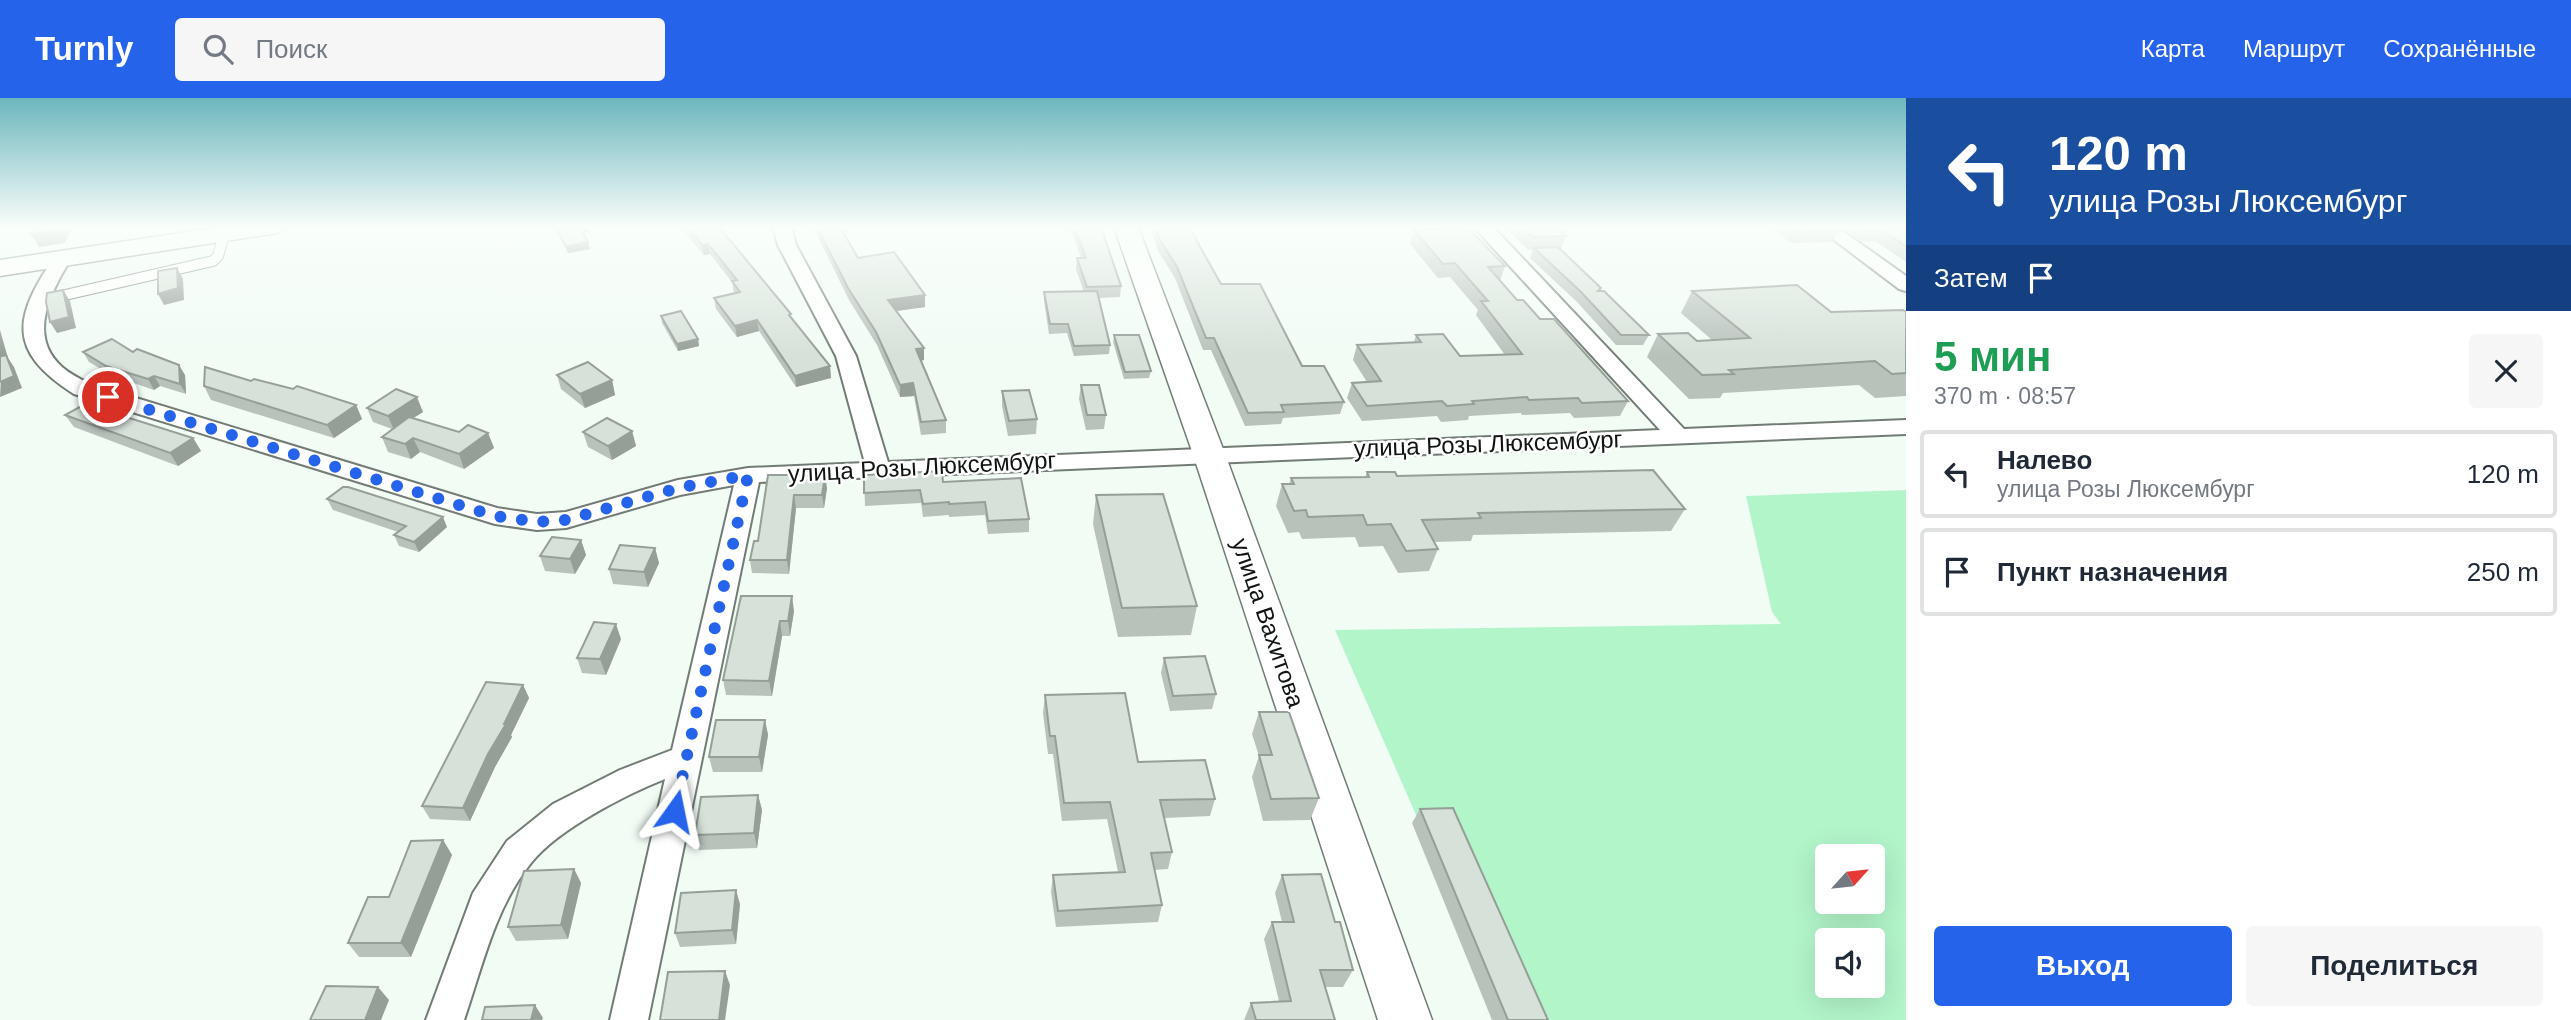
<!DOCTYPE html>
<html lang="ru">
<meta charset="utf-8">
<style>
body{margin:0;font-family:Helvetica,sans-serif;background:#f6f6f7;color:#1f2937;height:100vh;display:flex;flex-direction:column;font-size:26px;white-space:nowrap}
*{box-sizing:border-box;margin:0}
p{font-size:23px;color:#747a83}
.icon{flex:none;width:38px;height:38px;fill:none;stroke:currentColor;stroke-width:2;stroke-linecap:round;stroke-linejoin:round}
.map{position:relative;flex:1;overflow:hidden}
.drawer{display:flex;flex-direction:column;background:#fff;width:665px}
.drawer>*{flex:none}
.guide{background:#1a4fa0;color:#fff;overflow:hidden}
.needle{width:46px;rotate:63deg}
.fabs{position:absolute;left:1815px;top:746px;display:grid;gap:14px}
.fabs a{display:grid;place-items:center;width:70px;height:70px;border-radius:7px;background:#fff;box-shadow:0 7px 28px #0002;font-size:35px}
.pin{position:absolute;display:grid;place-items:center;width:60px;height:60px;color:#fff;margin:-30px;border:4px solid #fff;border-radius:50%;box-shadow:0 2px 7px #0007}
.me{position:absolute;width:77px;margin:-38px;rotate:12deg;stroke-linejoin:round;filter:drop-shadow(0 0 5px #0008)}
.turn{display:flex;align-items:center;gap:24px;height:147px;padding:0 28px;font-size:32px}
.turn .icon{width:91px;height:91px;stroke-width:2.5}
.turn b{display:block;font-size:49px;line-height:60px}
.then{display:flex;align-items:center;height:66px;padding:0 28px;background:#0003;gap:14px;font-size:26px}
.round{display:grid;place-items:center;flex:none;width:74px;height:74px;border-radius:7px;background:#f6f6f7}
.headline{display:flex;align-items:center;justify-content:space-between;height:119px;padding:0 28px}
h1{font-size:42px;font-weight:700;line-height:52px;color:#1e9e55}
.cta{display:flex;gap:14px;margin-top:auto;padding:14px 28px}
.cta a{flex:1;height:80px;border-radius:7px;background:#2563eb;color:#fff;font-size:28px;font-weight:700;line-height:80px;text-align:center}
.cta a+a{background:#f6f6f7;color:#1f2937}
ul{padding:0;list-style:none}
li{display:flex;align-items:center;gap:21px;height:88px;margin:0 14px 10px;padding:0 14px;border:4px solid #e0e1e3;border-radius:7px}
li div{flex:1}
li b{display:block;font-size:26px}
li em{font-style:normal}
header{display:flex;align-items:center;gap:42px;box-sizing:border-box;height:98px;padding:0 35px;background:#2563eb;color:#fff}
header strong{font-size:33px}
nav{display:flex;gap:38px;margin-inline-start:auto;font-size:24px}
.search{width:490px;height:63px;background:#f6f6f7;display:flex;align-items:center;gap:18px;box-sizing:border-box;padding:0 24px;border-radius:7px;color:#747a83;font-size:26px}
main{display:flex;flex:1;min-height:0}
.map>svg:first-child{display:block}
.green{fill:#b2f5c9;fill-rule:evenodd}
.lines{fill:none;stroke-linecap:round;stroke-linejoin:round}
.lane-casing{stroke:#727c75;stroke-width:12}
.street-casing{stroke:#727c75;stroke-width:4}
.secondary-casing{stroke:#727c75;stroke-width:3}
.lane{stroke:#fff;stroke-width:10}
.street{fill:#fff;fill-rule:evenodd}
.secondary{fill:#fff;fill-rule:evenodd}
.wall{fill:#b8c2bb}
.shaded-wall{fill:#969e98}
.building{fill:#d6e1d9;stroke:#969e98;stroke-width:2}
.route{stroke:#2563eb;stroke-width:12;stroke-dasharray:0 21.6}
.labels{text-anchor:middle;stroke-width:5;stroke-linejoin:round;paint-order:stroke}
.street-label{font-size:24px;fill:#111512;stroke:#fff}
</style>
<header>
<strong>Turnly</strong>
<div class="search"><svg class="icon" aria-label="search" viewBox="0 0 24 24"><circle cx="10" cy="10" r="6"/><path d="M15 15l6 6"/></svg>Поиск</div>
<nav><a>Карта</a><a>Маршрут</a><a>Сохранённые</a></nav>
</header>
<main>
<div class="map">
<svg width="1906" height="922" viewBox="0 0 1906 922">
<rect width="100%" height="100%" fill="#f1fcf5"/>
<!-- green -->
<path class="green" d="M1906,392V922H1506L1335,532L1781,526L1772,514L1746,398ZM1827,758H1872V803H1827ZM1827,842H1872V887H1827Z"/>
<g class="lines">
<!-- lane casing -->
<g class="lane-casing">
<polyline id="lane" points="52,200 213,163 218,158 224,136"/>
</g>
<!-- street casing -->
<g class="street-casing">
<g id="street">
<path d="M773,129H791L796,147L856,258L888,364L1660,332L1474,129H1493L1684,331L1906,322V336L759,384L648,922H610L665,681C625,697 558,731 531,765C495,809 482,870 464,922H426L473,795L507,743L553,706L620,672L672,652L734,387L680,397L566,430L537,432L495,426L74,296C5,252 14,218 57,155H69L72,159C52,192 26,237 62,269C70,276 80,281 90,286L497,410L537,416L566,414L678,382L748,370L865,365L836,258L778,147Z"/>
<polygon points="1817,129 1837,129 1906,178 1906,193 1899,191"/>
</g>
</g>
<!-- secondary casing -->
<g class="secondary-casing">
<g id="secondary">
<polygon points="221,129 283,129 280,134 271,136 0,178 0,162"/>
<polygon points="1114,129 1138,129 1225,356 1432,922 1378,922 1193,356"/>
</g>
</g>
<!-- lane -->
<use href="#lane" class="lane"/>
<!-- street -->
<use href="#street" class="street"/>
<!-- secondary -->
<use href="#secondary" class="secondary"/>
</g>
<!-- wall -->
<g class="wall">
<polygon points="555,129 589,129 590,134 583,135 590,151 568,155"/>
<polygon points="680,129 719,129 830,268 831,280 796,289 759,233 737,239 716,211 714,200 734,195 732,184 710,156 704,157"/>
<polygon points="813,129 847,129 847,134 844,135 858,160 925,209 896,213 924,262 921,263 946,322 946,335 921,337 914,298 900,299 877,247 849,202"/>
<polygon points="1066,129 1101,129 1121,188 1120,199 1098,200 1110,247 1109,256 1074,258 1067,235 1049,236 1044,203 1044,194 1084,194 1076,171 1077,160 1081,160 1072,135 1068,135"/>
<polygon points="1150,129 1189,129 1221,186 1302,268 1344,304 1340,316 1283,320 1281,326 1245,328 1211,252 1203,252 1175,180 1158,153"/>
<polygon points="1424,129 1467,129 1505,168 1500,183 1517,202 1540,221 1628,303 1620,318 1574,320 1570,315 1522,317 1521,315 1469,318 1468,322 1441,324 1437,318 1362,323 1347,300 1352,285 1367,284 1353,262 1357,247 1414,244 1416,237 1460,258 1505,257 1476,217 1478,212 1450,179 1438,180 1410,146 1414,132 1426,131"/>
<polygon points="1505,129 1557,129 1566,138 1561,151 1560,151 1600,193 1649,237 1643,247 1616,247 1577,204 1530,160 1533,152 1528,152"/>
<polygon points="1770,129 1834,129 1839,133 1832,144 1791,145"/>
<polygon points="1842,129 1906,129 1906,164 1875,143 1862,144"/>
<polygon points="1692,193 1831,214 1906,214 1906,298 1875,300 1859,287 1723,295 1720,300 1689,301 1647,259 1658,236 1697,243 1712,242 1681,215"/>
<polygon points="661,218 698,241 699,248 678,253 662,225"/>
<polygon points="1114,237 1151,273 1149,280 1124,281 1113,244"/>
<polygon points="83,254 133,254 185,277 186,296 160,288 154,292 113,278 89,264"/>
<polygon points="557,277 612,282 615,297 585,310 561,291"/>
<polygon points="251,283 356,307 362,321 334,340 211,302 204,288"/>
<polygon points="1081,287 1106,317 1104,331 1086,332 1079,301"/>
<polygon points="1002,293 1037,321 1036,336 1008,338 1002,308"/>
<polygon points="367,310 423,314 413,320 459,334 488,335 494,350 464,371 420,354 411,361 388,354 382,339 392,331 373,324"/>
<polygon points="65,317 193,340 201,353 178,368 74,329"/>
<polygon points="632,333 636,348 612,362 588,349 583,334"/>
<polygon points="1367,374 1397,378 1685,411 1671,433 1473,437 1471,443 1434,444 1438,451 1429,473 1398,475 1383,448 1359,449 1355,439 1302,441 1299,434 1288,435 1276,408 1282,386 1289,386 1291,380 1365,379"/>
<polygon points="768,377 827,390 824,410 796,410 789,476 752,475 750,462 758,443"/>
<polygon points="864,377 943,384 1029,421 1029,434 988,436 985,417 949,419 949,417 923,419 921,405 865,408"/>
<polygon points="1096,397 1197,508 1191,537 1118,539 1093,426"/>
<polygon points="327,401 447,429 419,454 399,448 394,437 398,434 333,412"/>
<polygon points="581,442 586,457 575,476 545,473 540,458"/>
<polygon points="655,450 659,465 648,489 613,486 609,471"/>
<polygon points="741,498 794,513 790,538 782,538 772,598 726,597 723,582"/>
<polygon points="621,541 606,577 582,575 577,560"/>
<polygon points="1164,560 1216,596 1212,611 1170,613 1161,575"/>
<polygon points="523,587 529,600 511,637 512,639 495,669 470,723 430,721 422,708"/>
<polygon points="1045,597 1138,664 1215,701 1210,718 1164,720 1172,754 1168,771 1154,772 1162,807 1158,824 1056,829 1051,794 1053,777 1118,774 1107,721 1062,723 1053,656 1048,656 1043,615"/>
<polygon points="1259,614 1319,700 1310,722 1263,723 1252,679 1259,658 1252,636"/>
<polygon points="765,622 768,637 762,674 713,674 709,659"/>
<polygon points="758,697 762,712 757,750 699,752 695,737"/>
<polygon points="1420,711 1548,922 1492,922 1412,725"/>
<polygon points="443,742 452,757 411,859 359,859 348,845"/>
<polygon points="574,771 581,785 568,841 516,843 508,829"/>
<polygon points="1282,777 1335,824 1353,872 1343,889 1325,889 1335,922 1244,922 1251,905 1279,903 1264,841 1272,824 1282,824 1275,795"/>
<polygon points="740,806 736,846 680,849 675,835"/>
</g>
<!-- shaded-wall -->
<g class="shaded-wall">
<polygon points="59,129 72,129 65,145 39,149 31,136"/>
<polygon points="580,129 589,129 590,134 581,136"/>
<polygon points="838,129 847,129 847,134 838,135"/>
<polygon points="588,144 590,151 568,155 566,149"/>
<polygon points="708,146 710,156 704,157 702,147"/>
<polygon points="177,170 183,181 184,202 164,207 158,196"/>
<polygon points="63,192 70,203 76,230 57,235 50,224"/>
<polygon points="925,197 925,209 889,214 888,202"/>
<polygon points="757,222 759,233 737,239 735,228"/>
<polygon points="0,232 8,260 14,269 22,290 0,299 2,258 0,250"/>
<polygon points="698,241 699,248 678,253 677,246"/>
<polygon points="924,250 924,262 917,263 916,251"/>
<polygon points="179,267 185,277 186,296 180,286"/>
<polygon points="830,268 831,280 796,289 795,278"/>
<polygon points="154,278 160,288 154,292 148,281"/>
<polygon points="612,282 615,297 585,310 580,296"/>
<polygon points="913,285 914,298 900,299 900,287"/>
<polygon points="417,299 423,314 394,332 388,318"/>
<polygon points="356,307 362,321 334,340 327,327"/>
<polygon points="632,333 636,348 612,362 608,348"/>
<polygon points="488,335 494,350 464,371 459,356"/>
<polygon points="193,340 201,353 178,368 170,355"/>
<polygon points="413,340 420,354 411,361 405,346"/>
<polygon points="825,377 827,390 824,410 822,397"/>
<polygon points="794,397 796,410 789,476 787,462"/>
<polygon points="443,419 447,429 419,454 414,444"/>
<polygon points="581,442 586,457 575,476 570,461"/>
<polygon points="655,450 659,465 648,489 644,474"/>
<polygon points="792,498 794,513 790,538 788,523"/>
<polygon points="780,523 782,538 772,598 769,583"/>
<polygon points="616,526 621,541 606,577 600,561"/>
<polygon points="523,587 529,600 511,637 512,639 495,669 470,723 463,710 488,656"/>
<polygon points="765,622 768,637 762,674 759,659"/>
<polygon points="758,697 762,712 757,750 754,735"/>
<polygon points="443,742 452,757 411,859 401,845"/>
<polygon points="574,771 581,785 568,841 561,827"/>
<polygon points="736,792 740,806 736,846 732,832"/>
<polygon points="725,873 730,887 725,922 719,922"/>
<polygon points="378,889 389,902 381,922 365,922"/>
<polygon points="535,907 543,920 542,922 531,922"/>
</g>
<!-- building -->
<g class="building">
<polygon points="34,129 59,129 57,132 31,136"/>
<polygon points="556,129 580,129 588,144 566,149"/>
<polygon points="687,129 719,129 791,216 789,217 830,268 795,278 757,222 735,228 714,200 740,194 732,183 737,182 708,146 702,147"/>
<polygon points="817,129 840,129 858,160 894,154 925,197 888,202 924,250 916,251 946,322 921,324 913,285 900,287 876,234 848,190"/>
<polygon points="1074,129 1101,129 1121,188 1087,189 1077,160 1086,160"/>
<polygon points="1155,129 1189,129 1221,186 1260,186 1302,268 1324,268 1344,304 1281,307 1284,314 1248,315 1214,240 1206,240 1177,169 1160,142"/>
<polygon points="1439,129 1467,129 1505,168 1488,169 1517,202 1523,202 1540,221 1554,221 1628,303 1582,305 1578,300 1529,302 1527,299 1472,303 1474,306 1447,308 1442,303 1367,308 1352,285 1381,283 1357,247 1421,244 1416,237 1443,236 1460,258 1522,256 1481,203 1488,203 1455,165 1443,166 1414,132 1441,131"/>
<polygon points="1523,129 1557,129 1566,138 1533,139"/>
<polygon points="1791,129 1834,129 1839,133 1797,134"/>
<polygon points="1864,129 1906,129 1906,148 1882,132 1869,133"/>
<polygon points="1558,149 1601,190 1598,193 1604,193 1649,237 1621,237 1581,194 1534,150"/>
<polygon points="177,170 178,190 158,196 158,173"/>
<polygon points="1797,187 1831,214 1903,212 1906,214 1906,275 1892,276 1875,263 1729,272 1734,276 1702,277 1658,236 1688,235 1697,243 1750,240 1692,193"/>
<polygon points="63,192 69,219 50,224 46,204 47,195"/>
<polygon points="1097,193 1110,247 1074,248 1068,226 1050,226 1044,194"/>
<polygon points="681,213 698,241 677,246 661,218"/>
<polygon points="1114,237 1139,237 1151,273 1125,274"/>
<polygon points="112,241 133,254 137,251 179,267 180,286 154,278 148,281 106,268 83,254"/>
<polygon points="0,250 2,258 6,257 14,278 0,284"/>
<polygon points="588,264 612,282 580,296 557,277"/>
<polygon points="205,269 251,283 254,281 293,291 297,288 356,307 327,327 204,288"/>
<polygon points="1081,287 1099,287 1106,317 1087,317"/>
<polygon points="396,291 417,299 388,318 367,310"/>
<polygon points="1029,292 1037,321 1009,323 1002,293"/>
<polygon points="85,306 193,340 170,355 65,317"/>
<polygon points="409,319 459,334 468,327 488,335 459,356 413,340 405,346 382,339"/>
<polygon points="607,320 632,333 608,348 583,334"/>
<polygon points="1653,372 1685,411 1478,415 1481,420 1422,422 1438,451 1406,453 1391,426 1367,427 1363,417 1308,419 1306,412 1294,413 1282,386 1294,386 1291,380 1369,379 1367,374 1395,374 1397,378"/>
<polygon points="942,373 943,384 1021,380 1029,421 988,423 985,404 949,406 949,404 923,406 920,392 864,395 864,377"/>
<polygon points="768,377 825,377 822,397 794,397 787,462 750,462 754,443 758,443"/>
<polygon points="343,389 348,389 443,419 414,444 394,437 406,428 327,401"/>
<polygon points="1163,396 1197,508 1122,510 1096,397"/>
<polygon points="552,439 581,442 570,461 540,458"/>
<polygon points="620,447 655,450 644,474 609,471"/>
<polygon points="741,498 792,498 788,523 780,523 769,583 723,582"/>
<polygon points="594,524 616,526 600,561 577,560"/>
<polygon points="1205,558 1216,596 1173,598 1164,560"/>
<polygon points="486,584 523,587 504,626 506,626 488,656 463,710 422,708"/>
<polygon points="1125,595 1138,664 1205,662 1215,701 1160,702 1172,754 1151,755 1162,807 1058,813 1053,777 1125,774 1110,704 1064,705 1055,638 1050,638 1045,597"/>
<polygon points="1259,614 1289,614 1319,700 1271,701 1259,657 1272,657"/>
<polygon points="716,622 765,622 759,659 709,659"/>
<polygon points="758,697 754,735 695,737 701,699"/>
<polygon points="1453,710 1548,922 1508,922 1420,711"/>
<polygon points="443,742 401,845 348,845 368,799 389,799 411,743"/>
<polygon points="574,771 561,827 508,829 524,773"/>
<polygon points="1321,776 1335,824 1340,824 1353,872 1320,872 1335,922 1256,922 1251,905 1291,903 1272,824 1294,824 1282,777"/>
<polygon points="736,792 732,832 675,835 681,795"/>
<polygon points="725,873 719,922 660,922 668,874"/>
<polygon points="326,888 378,889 365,922 310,922"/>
<polygon points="535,907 531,922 482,922 485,909"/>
</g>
<!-- sky -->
<linearGradient id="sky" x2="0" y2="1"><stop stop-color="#6db6be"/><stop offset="0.5" stop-color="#f9fefa"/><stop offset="1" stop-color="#f9fefa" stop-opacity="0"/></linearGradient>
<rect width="1906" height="258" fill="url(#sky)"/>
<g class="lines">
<!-- route -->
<polyline class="route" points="108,299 495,418 537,424 566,422 678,390 748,377 675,713"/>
</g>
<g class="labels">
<!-- street labels -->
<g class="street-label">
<text transform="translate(1488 346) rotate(-2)" y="8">улица Розы Люксембург</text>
<text transform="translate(922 369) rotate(-3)" y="8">улица Розы Люксембург</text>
<text transform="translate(1268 525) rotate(71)" y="8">улица Вахитова</text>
</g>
</g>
</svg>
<div class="fabs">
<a><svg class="needle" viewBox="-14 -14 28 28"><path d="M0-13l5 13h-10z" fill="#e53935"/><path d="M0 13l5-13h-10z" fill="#747a83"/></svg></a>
<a><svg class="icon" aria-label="sound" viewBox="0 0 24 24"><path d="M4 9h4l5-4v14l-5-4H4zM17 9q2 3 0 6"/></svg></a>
</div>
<div class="pin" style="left:108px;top:299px;background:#d93025"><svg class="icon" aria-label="arrive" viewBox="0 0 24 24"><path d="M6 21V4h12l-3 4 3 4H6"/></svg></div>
<svg class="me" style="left:675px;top:713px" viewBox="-20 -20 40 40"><path d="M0-17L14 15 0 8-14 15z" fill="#2563eb" stroke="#fff" stroke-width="4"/></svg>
</div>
<section class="drawer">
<div class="guide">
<div class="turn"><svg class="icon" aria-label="left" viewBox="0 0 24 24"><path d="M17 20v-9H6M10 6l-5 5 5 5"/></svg><div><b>120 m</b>улица Розы Люксембург</div></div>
<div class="then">Затем<svg class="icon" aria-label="arrive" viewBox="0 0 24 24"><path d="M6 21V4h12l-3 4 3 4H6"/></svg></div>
</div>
<div class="headline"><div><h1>5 мин</h1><p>370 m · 08:57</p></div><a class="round"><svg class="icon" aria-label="close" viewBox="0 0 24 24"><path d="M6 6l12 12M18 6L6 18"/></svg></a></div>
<ul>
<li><svg class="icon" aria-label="left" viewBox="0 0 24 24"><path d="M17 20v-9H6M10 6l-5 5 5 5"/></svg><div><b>Налево</b><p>улица Розы Люксембург</p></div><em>120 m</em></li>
<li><svg class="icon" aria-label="arrive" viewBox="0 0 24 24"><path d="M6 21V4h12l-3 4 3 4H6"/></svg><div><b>Пункт назначения</b></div><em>250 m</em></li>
</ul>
<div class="cta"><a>Выход</a><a>Поделиться</a></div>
</section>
</main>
